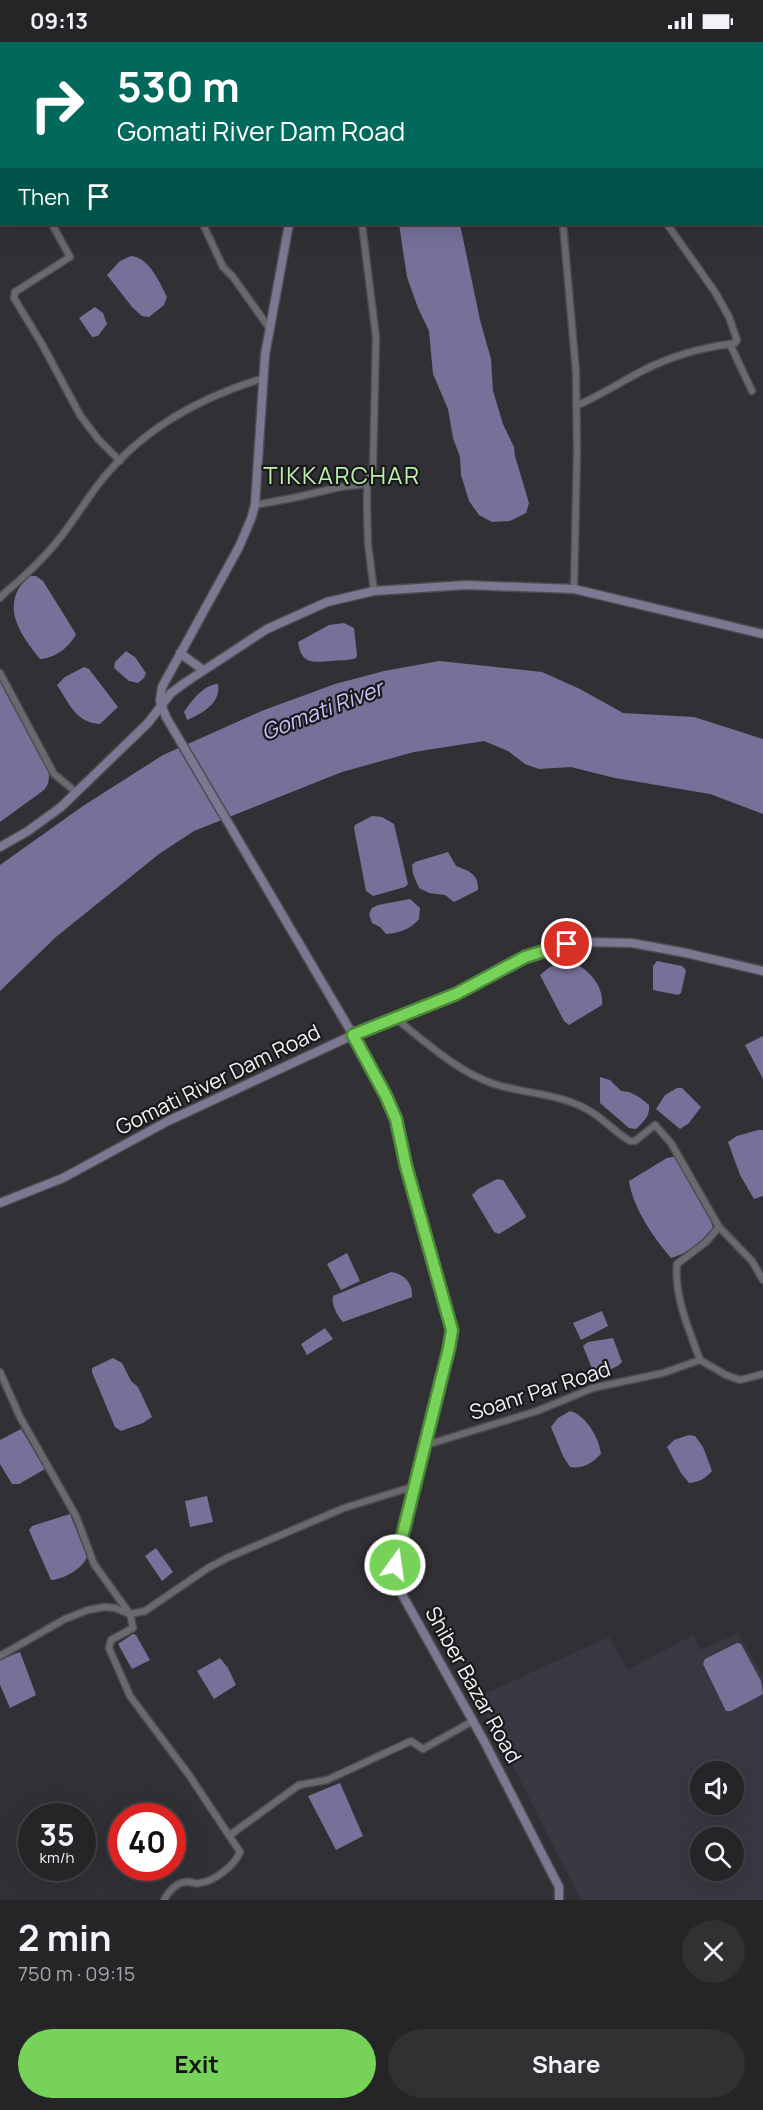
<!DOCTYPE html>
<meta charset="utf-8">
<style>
body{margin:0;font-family:Manrope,sans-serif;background:#313134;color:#f1f3f6;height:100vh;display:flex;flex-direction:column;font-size:22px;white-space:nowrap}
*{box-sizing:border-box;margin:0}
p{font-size:20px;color:#a3a5a8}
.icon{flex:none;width:33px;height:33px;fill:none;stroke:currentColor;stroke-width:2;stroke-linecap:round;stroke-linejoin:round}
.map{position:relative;height:1858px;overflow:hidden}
.side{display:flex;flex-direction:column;background:#252528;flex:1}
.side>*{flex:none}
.guide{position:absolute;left:0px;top:0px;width:764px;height:183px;box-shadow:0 6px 24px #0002,0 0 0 2px #424245;background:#00695c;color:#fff;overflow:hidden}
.buttons{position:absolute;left:690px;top:1719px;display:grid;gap:12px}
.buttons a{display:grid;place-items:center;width:54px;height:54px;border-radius:50%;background:#252528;box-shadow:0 6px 24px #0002,0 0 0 2px #424245;font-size:30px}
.speed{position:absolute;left:18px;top:1761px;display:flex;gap:12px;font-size:30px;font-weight:700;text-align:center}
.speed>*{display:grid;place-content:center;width:78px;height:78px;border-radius:50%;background:#252528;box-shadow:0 6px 24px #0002,0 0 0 2px #424245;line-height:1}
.speed small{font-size:15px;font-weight:400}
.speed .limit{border:9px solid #d22;background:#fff;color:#111}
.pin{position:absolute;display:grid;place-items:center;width:51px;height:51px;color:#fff;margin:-26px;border:3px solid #fff;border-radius:50%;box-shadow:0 2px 6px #0007}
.me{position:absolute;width:66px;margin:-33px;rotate:14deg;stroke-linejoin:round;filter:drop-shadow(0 0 4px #0008)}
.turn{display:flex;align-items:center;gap:21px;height:126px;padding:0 18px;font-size:27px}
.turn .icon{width:78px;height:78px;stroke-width:2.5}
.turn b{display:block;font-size:42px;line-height:51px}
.then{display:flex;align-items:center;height:57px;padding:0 18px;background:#0003;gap:12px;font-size:22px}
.round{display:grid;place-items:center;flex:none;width:63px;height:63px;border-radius:32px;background:#313134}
.summary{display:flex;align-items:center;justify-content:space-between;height:102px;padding:0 18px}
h1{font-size:36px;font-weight:700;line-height:45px}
.button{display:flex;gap:12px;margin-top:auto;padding:12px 18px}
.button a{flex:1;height:69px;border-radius:36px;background:#77d259;color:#111;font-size:24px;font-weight:700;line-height:69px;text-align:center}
.button a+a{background:#313134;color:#f1f3f6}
.status{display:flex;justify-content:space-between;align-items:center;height:42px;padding:0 30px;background:#252528;direction:ltr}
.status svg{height:16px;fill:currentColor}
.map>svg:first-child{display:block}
.built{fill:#383842;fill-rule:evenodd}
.water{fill:#757199}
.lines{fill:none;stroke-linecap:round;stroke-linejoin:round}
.street-casing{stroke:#4d4d51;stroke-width:9}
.secondary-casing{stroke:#4d4d51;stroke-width:11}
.street{stroke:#6a696f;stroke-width:6}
.secondary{stroke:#7b7892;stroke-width:8}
.route-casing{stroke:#4d883a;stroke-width:15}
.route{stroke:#77d259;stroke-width:10}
.labels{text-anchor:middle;stroke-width:4.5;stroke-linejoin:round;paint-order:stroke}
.street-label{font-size:21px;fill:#f3f3f6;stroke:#19191b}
.water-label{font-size:22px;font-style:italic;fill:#c7c3f7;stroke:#19191b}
.quarter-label{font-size:24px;letter-spacing:1.5px;fill:#bceead;stroke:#19191b}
</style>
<div class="status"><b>09:13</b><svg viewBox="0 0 49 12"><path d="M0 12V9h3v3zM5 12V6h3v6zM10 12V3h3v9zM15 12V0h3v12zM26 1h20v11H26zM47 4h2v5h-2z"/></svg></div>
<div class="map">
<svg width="763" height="1858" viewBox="0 0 763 1858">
<rect width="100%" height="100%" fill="#313135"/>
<!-- built -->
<path class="built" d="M738,1591L763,1634V1858H581L478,1655L609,1595L628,1628L693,1593L701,1608ZM700,1730H734V1762H700ZM700,1796H734V1828H700Z"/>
<!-- water -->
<g class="water">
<polygon points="399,182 460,182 480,278 491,317 493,349 503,382 514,405 515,414 529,461 526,471 510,479 492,480 479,473 469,459 461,433 460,415 453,396 448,367 433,332 429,289 418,266 407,235"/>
<path d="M131,214C149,215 160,241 167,255L164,263L149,275L142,274L132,265L107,233L120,219Z"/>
<polygon points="95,265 103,271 107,282 98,294 92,295 79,276"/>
<path d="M29,534H36L43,539L76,592C70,605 55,616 40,617C17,589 0,561 29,534Z"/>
<path d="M344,581L354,586L357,613L356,616C348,619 339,618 331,619C311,620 302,623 298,600L329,583Z"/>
<polygon points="126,609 135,615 146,631 144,636 138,641 129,639 114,626 115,620"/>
<polygon points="439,619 542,630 580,647 623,671 694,675 763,697 763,772 710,752 615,736 571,725 539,727 525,722 508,709 484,699 414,710 342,730 194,789 159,812 56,895 0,949 0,823 83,764 163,713 264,668 335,642 384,629"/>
<path d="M84,625L89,627L118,665L100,682C76,681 69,661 57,643L65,635Z"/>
<path d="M0,638L49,730C49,738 49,742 44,748L0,780Z"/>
<path d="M218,642C221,661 203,671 187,678L184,670C192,658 203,643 218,642Z"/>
<polygon points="372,774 382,775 394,782 408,842 405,845 373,854 366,849 354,786 355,783"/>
<path d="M448,810L456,824C469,829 479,832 478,848L454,860L445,853L429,851L419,846L413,832L412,823L415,820Z"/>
<path d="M410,857L420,866L419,877C411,887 399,891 386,892L380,885L372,881L369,872L372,866L378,863Z"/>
<path d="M565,919C585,922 604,942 602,963L569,983L564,979L540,933L550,925Z"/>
<polygon points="657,919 682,924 686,928 681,951 678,953 653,948 653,924"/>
<polygon points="763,994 763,1037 745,1003"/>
<path d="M600,1035L610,1038L621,1049L629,1050L639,1055L649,1063C650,1075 644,1079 636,1087L629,1086L600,1061Z"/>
<polygon points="677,1046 682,1046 701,1065 689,1081 680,1087 656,1067 665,1053"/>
<polygon points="758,1088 763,1088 763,1154 754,1157 740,1133 728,1100 737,1094"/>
<path d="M677,1114L710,1175L713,1186C703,1199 687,1212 671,1216C653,1195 633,1166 629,1139L667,1116Z"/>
<polygon points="497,1137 503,1138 526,1174 525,1176 499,1192 494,1190 472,1153 478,1147"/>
<polygon points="347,1211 360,1239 341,1248 327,1222"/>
<path d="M391,1230C404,1232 413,1241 412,1255L343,1280C337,1274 331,1262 333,1254Z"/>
<polygon points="602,1269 608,1284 581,1298 573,1281"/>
<polygon points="325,1286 333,1297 307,1313 301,1302"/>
<path d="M613,1296L622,1320C616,1327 602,1331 593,1329L583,1304L588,1300Z"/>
<polygon points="113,1316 122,1321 131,1339 138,1345 152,1375 143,1381 121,1389 115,1385 92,1330 92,1326"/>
<path d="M570,1369C586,1373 599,1396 601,1412C592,1421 583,1427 570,1425L563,1414L551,1385L558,1376Z"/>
<polygon points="21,1387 45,1427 19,1442 12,1442 0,1422 0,1398"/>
<path d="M689,1393L695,1394L703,1405L712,1429C705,1437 699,1440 689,1441L681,1431L667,1405L674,1398Z"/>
<polygon points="207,1454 213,1480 190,1485 185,1459"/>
<path d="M70,1472L87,1515C82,1527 64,1537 51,1538L29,1488L32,1484Z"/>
<polygon points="156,1506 173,1530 162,1539 145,1514"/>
<polygon points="133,1592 136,1593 150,1618 132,1627 118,1602"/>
<polygon points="737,1601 741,1602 761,1639 763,1652 731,1669 726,1669 703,1622 705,1617"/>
<polygon points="20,1610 36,1653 10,1666 0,1643 0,1618"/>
<polygon points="220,1616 228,1626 236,1643 214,1657 197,1629"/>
<polygon points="340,1741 363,1794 336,1808 308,1754"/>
</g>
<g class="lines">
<!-- street casing -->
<g class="street-casing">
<g id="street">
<polyline points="648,0 649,2"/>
<polyline points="755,0 755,2"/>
<polyline points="103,2 106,0"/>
<polyline points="707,2 709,0"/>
<polyline points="762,25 763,29"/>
<polyline points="0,48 2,47"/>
<polyline points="52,182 70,215 15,250 14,256 43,304 80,373 98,397 120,419"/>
<polyline points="203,182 223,225 233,235 270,287"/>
<polyline points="362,182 376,295 373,425 367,439 367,466 368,502 374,549"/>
<polyline points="563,182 576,330 577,411 574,547"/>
<polyline points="667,182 715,250 729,275 737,298 735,301 730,302 752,349"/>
<path d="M576,364C599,354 619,341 642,329C669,315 700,306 730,302"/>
<polyline points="255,463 293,456 340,445 367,442"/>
<path d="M0,556C7,548 16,542 23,535C35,524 45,514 55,502C72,482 85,459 101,439C142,387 201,355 264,336"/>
<polyline points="0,631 54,732 76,750"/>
<path d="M395,976C426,1000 456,1029 494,1042C525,1052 560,1051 590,1069C605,1078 616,1091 630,1099H635L655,1083L671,1101L719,1185L752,1219L763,1238"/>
<path d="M700,1318C689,1287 674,1255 677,1222L706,1200L719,1185"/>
<polyline points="700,1318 726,1333 740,1338 763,1332"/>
<path d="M0,1330L20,1375L76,1474L94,1522L130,1572L133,1586L111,1598L109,1606L130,1654L189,1733L240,1810C235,1823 214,1840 199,1841C195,1842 190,1839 185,1840C176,1841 168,1850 164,1858"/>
<polyline points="426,1403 537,1369 593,1346 663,1331 700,1318"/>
<polyline points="0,1614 65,1577 88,1568 104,1565 115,1566 130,1572 145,1569 208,1526 227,1516 344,1466 415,1444"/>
<polyline points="230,1793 299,1743 327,1738 411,1699 423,1707 473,1679"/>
</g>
</g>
<!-- secondary casing -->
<g class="secondary-casing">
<g id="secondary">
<polyline points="162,0 162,2"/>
<polyline points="262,2 266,0"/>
<polyline points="305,2 305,0"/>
<polyline points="0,107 2,106"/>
<polyline points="289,182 265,313 255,463 251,477 239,505 162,645 160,659 166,675 353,993 392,1066 399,1090 406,1124 451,1288 449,1306 397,1514 394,1538 484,1699 559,1845 559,1858"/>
<polyline points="180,611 203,628"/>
<polyline points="0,805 28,789 61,765 148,681 171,651 186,640 267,587 327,560 374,549 466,543 574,547 763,592"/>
<polyline points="0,1161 63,1136 168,1079 353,993 456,952 525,915 545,907 589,900 632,901 686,911 763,929"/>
</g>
</g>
<!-- street -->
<use href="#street" class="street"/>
<!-- secondary -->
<use href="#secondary" class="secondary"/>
</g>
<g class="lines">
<!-- route casing -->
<g class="route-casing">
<polyline id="route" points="395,1523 449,1306 452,1288 406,1124 396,1077 386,1054 353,993 456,952 525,915 567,902"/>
</g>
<!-- route -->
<use href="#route" class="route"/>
</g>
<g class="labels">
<!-- street labels -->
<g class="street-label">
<text transform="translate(218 1038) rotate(-26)" y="7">Gomati River Dam Road</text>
<text transform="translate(540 1349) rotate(-18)" y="7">Soanr Par Road</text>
<text transform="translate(473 1643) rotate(61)" y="7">Shiber Bazar Road</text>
</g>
<!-- water labels -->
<g class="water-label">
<text transform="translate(322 668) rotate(-21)" y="8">Gomati River</text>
</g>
<!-- quarter labels -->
<g class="quarter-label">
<text x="342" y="442">TIKKARCHAR</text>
</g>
</g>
</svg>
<div class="buttons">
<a><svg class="icon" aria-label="sound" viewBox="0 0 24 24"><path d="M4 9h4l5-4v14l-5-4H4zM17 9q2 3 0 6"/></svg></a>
<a><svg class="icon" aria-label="search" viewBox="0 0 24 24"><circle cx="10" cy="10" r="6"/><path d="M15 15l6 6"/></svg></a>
</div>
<div class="speed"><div>35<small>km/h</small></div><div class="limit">40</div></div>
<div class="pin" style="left:567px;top:902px;background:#d93025"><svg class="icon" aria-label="arrive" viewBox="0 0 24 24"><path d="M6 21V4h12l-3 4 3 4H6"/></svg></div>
<svg class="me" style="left:395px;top:1523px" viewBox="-20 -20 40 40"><circle r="17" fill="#77d259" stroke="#fff" stroke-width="3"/><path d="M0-11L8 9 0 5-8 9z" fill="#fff"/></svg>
<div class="guide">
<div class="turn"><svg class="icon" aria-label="right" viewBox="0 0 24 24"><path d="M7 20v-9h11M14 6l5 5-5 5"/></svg><div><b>530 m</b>Gomati River Dam Road</div></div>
<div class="then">Then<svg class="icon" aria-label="arrive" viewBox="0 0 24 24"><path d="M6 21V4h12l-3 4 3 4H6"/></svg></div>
</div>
</div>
<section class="side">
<div class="summary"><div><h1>2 min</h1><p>750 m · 09:15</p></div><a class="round"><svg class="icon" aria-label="close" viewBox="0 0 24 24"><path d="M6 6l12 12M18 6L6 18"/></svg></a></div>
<div class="button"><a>Exit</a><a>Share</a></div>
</section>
